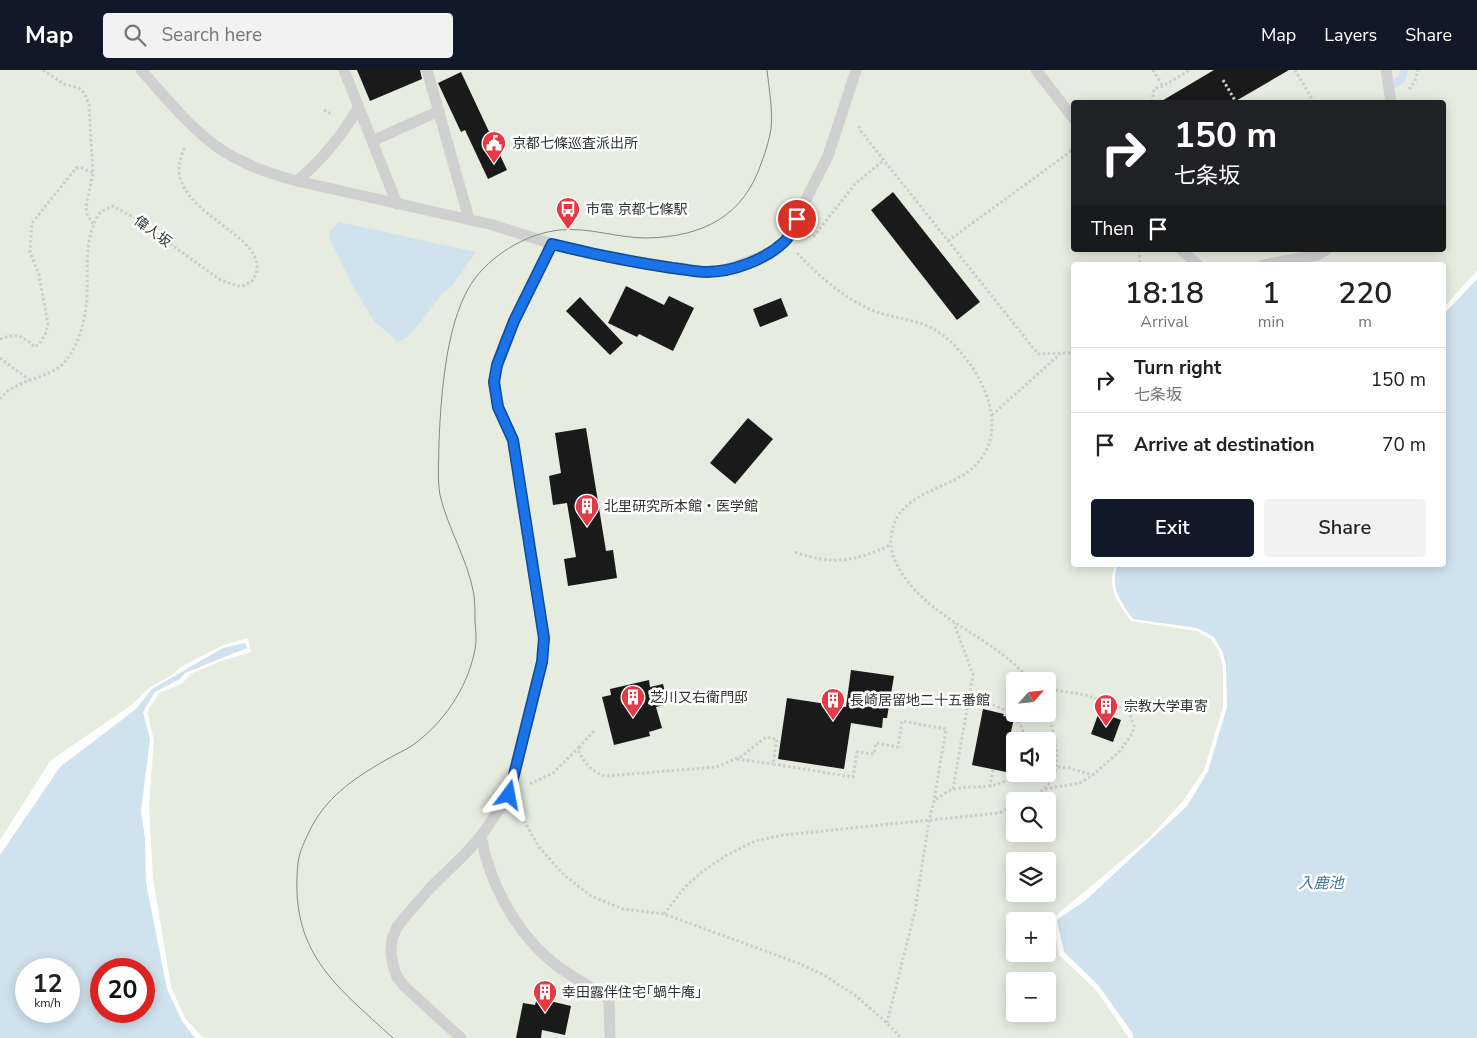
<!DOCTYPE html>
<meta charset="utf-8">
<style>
body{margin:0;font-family:"Nunito Sans","Noto Sans JP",sans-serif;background:#f2f2f2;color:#222;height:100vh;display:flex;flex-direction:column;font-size:19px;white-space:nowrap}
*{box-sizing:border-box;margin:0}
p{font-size:16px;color:#767676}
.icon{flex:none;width:28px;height:28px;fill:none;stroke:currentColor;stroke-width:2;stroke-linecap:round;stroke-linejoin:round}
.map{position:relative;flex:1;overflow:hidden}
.sheet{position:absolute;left:1071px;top:192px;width:375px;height:305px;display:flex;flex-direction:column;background:#fff;border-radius:5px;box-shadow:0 2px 12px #0003}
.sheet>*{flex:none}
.banner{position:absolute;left:1071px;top:30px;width:375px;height:152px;border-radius:5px;box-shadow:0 2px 12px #0003;background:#202124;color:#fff;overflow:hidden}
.needle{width:32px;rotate:63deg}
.fabs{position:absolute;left:1006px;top:602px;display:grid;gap:10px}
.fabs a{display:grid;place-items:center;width:50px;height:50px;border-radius:5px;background:#fff;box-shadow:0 2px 12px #0003;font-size:25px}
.speed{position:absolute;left:15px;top:888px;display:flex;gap:10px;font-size:25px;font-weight:700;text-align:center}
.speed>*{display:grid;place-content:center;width:65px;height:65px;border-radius:50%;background:#fff;box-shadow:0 2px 12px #0003;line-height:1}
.speed small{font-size:12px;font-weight:400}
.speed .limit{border:8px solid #d22;background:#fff;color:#111}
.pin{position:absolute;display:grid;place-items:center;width:42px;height:42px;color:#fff;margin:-21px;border:2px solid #fff;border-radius:50%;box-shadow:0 1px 5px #0007}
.me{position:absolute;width:55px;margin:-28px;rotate:13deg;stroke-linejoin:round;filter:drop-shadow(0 0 4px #0008)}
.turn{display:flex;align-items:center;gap:18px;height:105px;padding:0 20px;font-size:22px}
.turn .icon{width:65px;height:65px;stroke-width:2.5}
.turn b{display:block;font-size:35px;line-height:42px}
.then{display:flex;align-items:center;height:48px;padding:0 20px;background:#0003;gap:10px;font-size:19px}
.eta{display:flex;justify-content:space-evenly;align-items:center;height:85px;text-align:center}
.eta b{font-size:30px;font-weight:600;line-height:35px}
.action{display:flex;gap:10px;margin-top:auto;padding:10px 20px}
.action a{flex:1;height:58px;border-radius:5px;background:#111827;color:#fff;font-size:20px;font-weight:600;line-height:58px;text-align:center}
.action a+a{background:#f2f2f2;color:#222}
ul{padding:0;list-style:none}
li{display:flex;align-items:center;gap:15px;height:65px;padding:0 20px;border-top:1px solid #e0e0e0}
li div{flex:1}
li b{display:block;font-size:19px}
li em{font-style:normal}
header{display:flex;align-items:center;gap:30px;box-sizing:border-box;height:70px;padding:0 25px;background:#111827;color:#fff}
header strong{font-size:24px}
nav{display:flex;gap:28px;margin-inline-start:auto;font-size:18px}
.search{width:350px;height:45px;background:#f2f2f2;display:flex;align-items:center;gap:12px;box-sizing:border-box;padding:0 18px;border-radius:5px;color:#767676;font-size:19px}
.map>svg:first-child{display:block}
.green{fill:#e6ecdf;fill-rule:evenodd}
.water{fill:#cfe2ee;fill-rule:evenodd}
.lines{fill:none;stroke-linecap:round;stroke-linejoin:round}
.stream{stroke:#cfe2ee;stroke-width:8}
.building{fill:#1a1a1a}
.path{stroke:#cdcdcd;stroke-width:3;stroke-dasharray:2.5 2.5;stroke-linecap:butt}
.lane{stroke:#d0d0d0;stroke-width:11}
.tram{stroke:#888;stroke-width:1}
.route-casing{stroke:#114b97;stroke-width:12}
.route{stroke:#1a73e8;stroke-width:9}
.labels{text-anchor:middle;stroke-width:5;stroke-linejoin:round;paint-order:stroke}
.poi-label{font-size:14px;fill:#333;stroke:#fff;text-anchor:start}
.street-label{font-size:14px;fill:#333;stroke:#fff}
.water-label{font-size:15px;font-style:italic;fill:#3f7597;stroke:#fff}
</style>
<header>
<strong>Map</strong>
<div class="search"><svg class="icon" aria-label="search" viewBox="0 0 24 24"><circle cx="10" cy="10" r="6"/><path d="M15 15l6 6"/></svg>Search here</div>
<nav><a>Map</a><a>Layers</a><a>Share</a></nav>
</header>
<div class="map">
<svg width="1477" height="968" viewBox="0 0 1477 968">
<rect width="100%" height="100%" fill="#fff"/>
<!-- green -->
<path class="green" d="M0,0H1477V201L1444,237V195H1074V495H1115C1106,519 1118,532 1131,551L1197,561L1211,569L1219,582L1223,596V637L1204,700L1183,731L1150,767L1052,849L1059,885L1096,920L1129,968H203L185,948L171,917L153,808L149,735L154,670L147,642L159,623L183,613L190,604L224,590L251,582L248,568L221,576L179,598L174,604L149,618L133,634L51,690L0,770ZM1074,32H1444V180H1074ZM1015,611H1048V644H1015ZM1015,671H1048V704H1015ZM1015,731H1048V764H1015ZM1015,791H1048V824H1015ZM1015,851H1048V884H1015ZM1015,911H1048V944H1015Z"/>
<!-- water -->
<g class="water">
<polygon points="339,152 476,182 451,217 443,223 409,266 398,272 374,251 355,220 330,169 329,163"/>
<path d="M1477,209V968H1133V964L1099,916L1064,882L1057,850L1086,830L1187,736L1208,701L1227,637L1226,595L1222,581L1214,567L1197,558L1133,549C1119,529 1111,520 1117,495H1444V244Z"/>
<path d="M245,573L247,578L185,603L180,609L155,622L143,642L150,669L141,741L145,768L146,813L167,919L182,951L195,968H0V785L60,697L136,639L152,619L223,578ZM26,899H69V941H26ZM101,899H144V941H101Z"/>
</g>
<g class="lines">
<!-- stream -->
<polyline class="stream" points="1395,14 1402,9 1404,0"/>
</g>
<!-- building -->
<g class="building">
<polygon points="357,0 420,0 422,9 370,31"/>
<polygon points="1214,0 1289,0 1234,32 1160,32"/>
<polygon points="461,2 507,100 488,109 465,60 461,62 438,13"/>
<polygon points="893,122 980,232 957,250 871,140"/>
<polygon points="626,216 664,235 669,226 694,238 673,281 639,264 637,267 608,253"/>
<polygon points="580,227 623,273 610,285 566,241"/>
<polygon points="781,228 788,246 760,257 753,239"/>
<polygon points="748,348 773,369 735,414 710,393"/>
<polygon points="586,358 606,481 613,480 617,508 568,516 564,489 576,487 567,433 553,435 549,406 561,403 555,363"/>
<polygon points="851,600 894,606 887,648 883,648 882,658 851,653 844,699 778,689 787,628 846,637"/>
<polygon points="649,610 650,617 663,614 668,634 656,637 662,658 649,662 650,666 614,675 602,627 611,625 610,619"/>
<polygon points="983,639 1004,644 1003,646 1014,648 1009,671 1015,672 1015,685 1011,703 972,695"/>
<polygon points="1099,642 1121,650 1113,672 1091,664"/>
<polygon points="537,928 571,936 565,965 542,960 541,968 516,968 523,933 535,935"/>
</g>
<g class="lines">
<!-- path -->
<g class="path">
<polyline points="43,0 64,14 79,18 85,24 89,35 93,103 86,136 87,144 94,155"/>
<polyline points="1153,0 1163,16"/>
<polyline points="1295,0 1314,32"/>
<polyline points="1223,10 1236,32"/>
<polyline points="1409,19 1415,11 1418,0"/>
<polyline points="1152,32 1154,19 1163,16 1190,0"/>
<polyline points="1303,32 1312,30"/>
<polyline points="324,40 333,45"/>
<polyline points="859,56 860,60 1038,284 1069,283 1074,278"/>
<polyline points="1074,69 1071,79 1074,82"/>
<polyline points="808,166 814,166 855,114 884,90"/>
<polyline points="948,171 1074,79"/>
<polyline points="1139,180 1140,195"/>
<path d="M797,183C819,206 843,228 872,240C887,246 901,248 916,252C937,257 954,273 967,290C992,323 1007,371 969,401C944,420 901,424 893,458C889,472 891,483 897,495C926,550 994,565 1030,611"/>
<path d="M0,269C18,263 21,265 35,277L39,274L45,265L48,255L39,205L30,182L32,153L76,98H82L93,103"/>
<polyline points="0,288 31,311"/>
<path d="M0,329C16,307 52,311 68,288C78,274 84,254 86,237C90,207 81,170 100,143C103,140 109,138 113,136L133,147L219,209L237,216H243L252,211C285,164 147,142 186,76"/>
<polyline points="992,345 1060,284"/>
<path d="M795,482C832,496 856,491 890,475"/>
<path d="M969,627C995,635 1022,641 1025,671"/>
<path d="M594,661L580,676L579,682C585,694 593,703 606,706L716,697L742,686L766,667L777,669L773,694L853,707L857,682L874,684L876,673L898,677L902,651L946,659L934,731"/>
<polyline points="737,689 773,694"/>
<polyline points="1048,696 1069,698 1093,705"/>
<polyline points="530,714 553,703 580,676"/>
<polyline points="990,717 993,699"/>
<polyline points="953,719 973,605 954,553"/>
<polyline points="1045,719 1080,713 1093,705 1120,681 1132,664 1134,656 1131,647 1126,640 1086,625 1048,619"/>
<path d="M1023,731C1031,727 1040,724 1046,717C1065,699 1054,664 1048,643"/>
<polyline points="519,742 539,777 564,805 591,826 623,839 664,844 798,893 824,905 856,926 887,953 901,968"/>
<polyline points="664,844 685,817 703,801 727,785 755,771 783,765 999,743 1015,735"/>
<path d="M887,953L915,841L929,751L934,731C940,727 948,720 954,719C978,714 995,722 1015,704"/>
</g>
<!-- lane -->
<g class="lane">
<path d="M141,0C165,26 187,55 216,76C241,94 268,103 297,111L493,155L552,174L618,189L707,202L723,200L756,189L772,181L785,171L828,86L856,0"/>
<polyline points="344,0 397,134"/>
<polyline points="427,0 469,149"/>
<polyline points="1036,0 1074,49"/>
<polyline points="1386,0 1391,32"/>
<polyline points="372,71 439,41"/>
<path d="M297,111C322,90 341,67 358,38"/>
<polyline points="1182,180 1198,195"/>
<polyline points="1263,195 1317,185 1326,180"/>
<path d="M481,766C489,812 515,861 551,891C569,906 590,916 609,929L610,968"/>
<polyline points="461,968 405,917 397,907 393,895 391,882 392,869 397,857 405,847 430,818 465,784 481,766 509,725 542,592 544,568 513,370 498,337 494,312 497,295 505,271 552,174"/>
</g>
<!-- tram -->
<path class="tram" d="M393,968C334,914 289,882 298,793C299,782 305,771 309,762C325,728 353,709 384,691C394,685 404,681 413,675C443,653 466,620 474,584C477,573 476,562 475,551C475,542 475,533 474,525C468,490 448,459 440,425C437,408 439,390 439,372C441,325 446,245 476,207C496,182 529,163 560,160C589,157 617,168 646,168C702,167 744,147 762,91C766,81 769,70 771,59C773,40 769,19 767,0"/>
</g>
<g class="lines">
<!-- route casing -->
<g class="route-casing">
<path id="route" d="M509,725L542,592L544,568L513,370L498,337L494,312L497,295L514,251L552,174C592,184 632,192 672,198C684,199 695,202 707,202C732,202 765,190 784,172C790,167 793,156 797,149"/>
</g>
<!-- route -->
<use href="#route" class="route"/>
</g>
<!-- icons -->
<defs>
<g id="civic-pin" transform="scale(1.25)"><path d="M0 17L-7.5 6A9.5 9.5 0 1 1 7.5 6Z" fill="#e63946" stroke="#fff"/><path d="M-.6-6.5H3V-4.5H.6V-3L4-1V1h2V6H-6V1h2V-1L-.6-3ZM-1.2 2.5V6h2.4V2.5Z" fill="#fff"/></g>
<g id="bus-pin" transform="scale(1.25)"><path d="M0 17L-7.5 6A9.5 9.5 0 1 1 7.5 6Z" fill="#e63946" stroke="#fff"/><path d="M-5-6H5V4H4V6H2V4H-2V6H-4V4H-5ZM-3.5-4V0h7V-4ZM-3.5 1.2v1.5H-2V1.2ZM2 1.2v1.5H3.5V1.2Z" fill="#fff"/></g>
<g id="building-pin" transform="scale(1.25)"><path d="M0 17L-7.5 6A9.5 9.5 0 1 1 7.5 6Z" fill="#e63946" stroke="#fff"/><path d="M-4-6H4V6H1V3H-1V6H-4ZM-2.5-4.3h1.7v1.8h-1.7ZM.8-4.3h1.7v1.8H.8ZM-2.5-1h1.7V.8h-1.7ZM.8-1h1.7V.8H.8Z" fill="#fff"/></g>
</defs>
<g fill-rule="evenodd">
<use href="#civic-pin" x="494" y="73"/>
<use href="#bus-pin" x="568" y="139"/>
<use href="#building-pin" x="587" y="436"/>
<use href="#building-pin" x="633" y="627"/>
<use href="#building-pin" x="833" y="630"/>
<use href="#building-pin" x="1106" y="636"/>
<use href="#building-pin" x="545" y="922"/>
</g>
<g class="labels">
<!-- poi labels -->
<g class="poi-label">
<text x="512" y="78">京都七條巡査派出所</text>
<text x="586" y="144">市電 京都七條駅</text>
<text x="604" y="441">北里研究所本館・医学館</text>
<text x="650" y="632">芝川又右衛門邸</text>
<text x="850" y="635">長崎居留地二十五番館</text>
<text x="1124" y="641">宗教大学車寄</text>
<text x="562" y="927">幸田露伴住宅｢蝸牛庵｣</text>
</g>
<!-- street labels -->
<g class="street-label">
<text transform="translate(153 161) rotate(36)" y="5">偉人坂</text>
</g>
<!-- water labels -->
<g class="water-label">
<text x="1321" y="818">入鹿池</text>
</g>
</g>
</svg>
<div class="fabs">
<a><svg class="needle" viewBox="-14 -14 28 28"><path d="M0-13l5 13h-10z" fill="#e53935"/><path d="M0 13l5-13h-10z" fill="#767676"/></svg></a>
<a><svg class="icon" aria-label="sound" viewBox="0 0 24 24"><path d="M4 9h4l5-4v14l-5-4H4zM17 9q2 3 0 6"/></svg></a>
<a><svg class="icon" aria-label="search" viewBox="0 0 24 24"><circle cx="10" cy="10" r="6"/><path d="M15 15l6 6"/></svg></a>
<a><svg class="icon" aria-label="layers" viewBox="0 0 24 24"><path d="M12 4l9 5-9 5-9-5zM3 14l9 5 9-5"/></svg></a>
<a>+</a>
<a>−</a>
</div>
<div class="speed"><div>12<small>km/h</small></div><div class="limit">20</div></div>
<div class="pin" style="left:797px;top:149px;background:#d93025"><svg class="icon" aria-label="arrive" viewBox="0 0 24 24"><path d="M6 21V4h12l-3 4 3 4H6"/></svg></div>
<svg class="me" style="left:509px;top:725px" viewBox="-20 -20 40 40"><path d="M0-17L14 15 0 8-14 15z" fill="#1a73e8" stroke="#fff" stroke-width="4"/></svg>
<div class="banner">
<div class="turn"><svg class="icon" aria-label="right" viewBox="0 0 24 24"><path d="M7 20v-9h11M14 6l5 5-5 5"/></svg><div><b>150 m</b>七条坂</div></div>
<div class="then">Then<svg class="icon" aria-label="arrive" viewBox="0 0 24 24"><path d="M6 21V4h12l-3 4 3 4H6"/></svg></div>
</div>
<section class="sheet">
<div class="eta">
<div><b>18:18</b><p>Arrival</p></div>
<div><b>1</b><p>min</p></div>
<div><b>220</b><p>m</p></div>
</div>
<ul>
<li><svg class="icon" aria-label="right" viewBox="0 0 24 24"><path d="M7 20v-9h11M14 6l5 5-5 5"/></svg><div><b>Turn right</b><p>七条坂</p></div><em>150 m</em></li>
<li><svg class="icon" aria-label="arrive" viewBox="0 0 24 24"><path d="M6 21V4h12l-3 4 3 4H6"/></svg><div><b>Arrive at destination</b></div><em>70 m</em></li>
</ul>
<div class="action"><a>Exit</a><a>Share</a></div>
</section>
</div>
